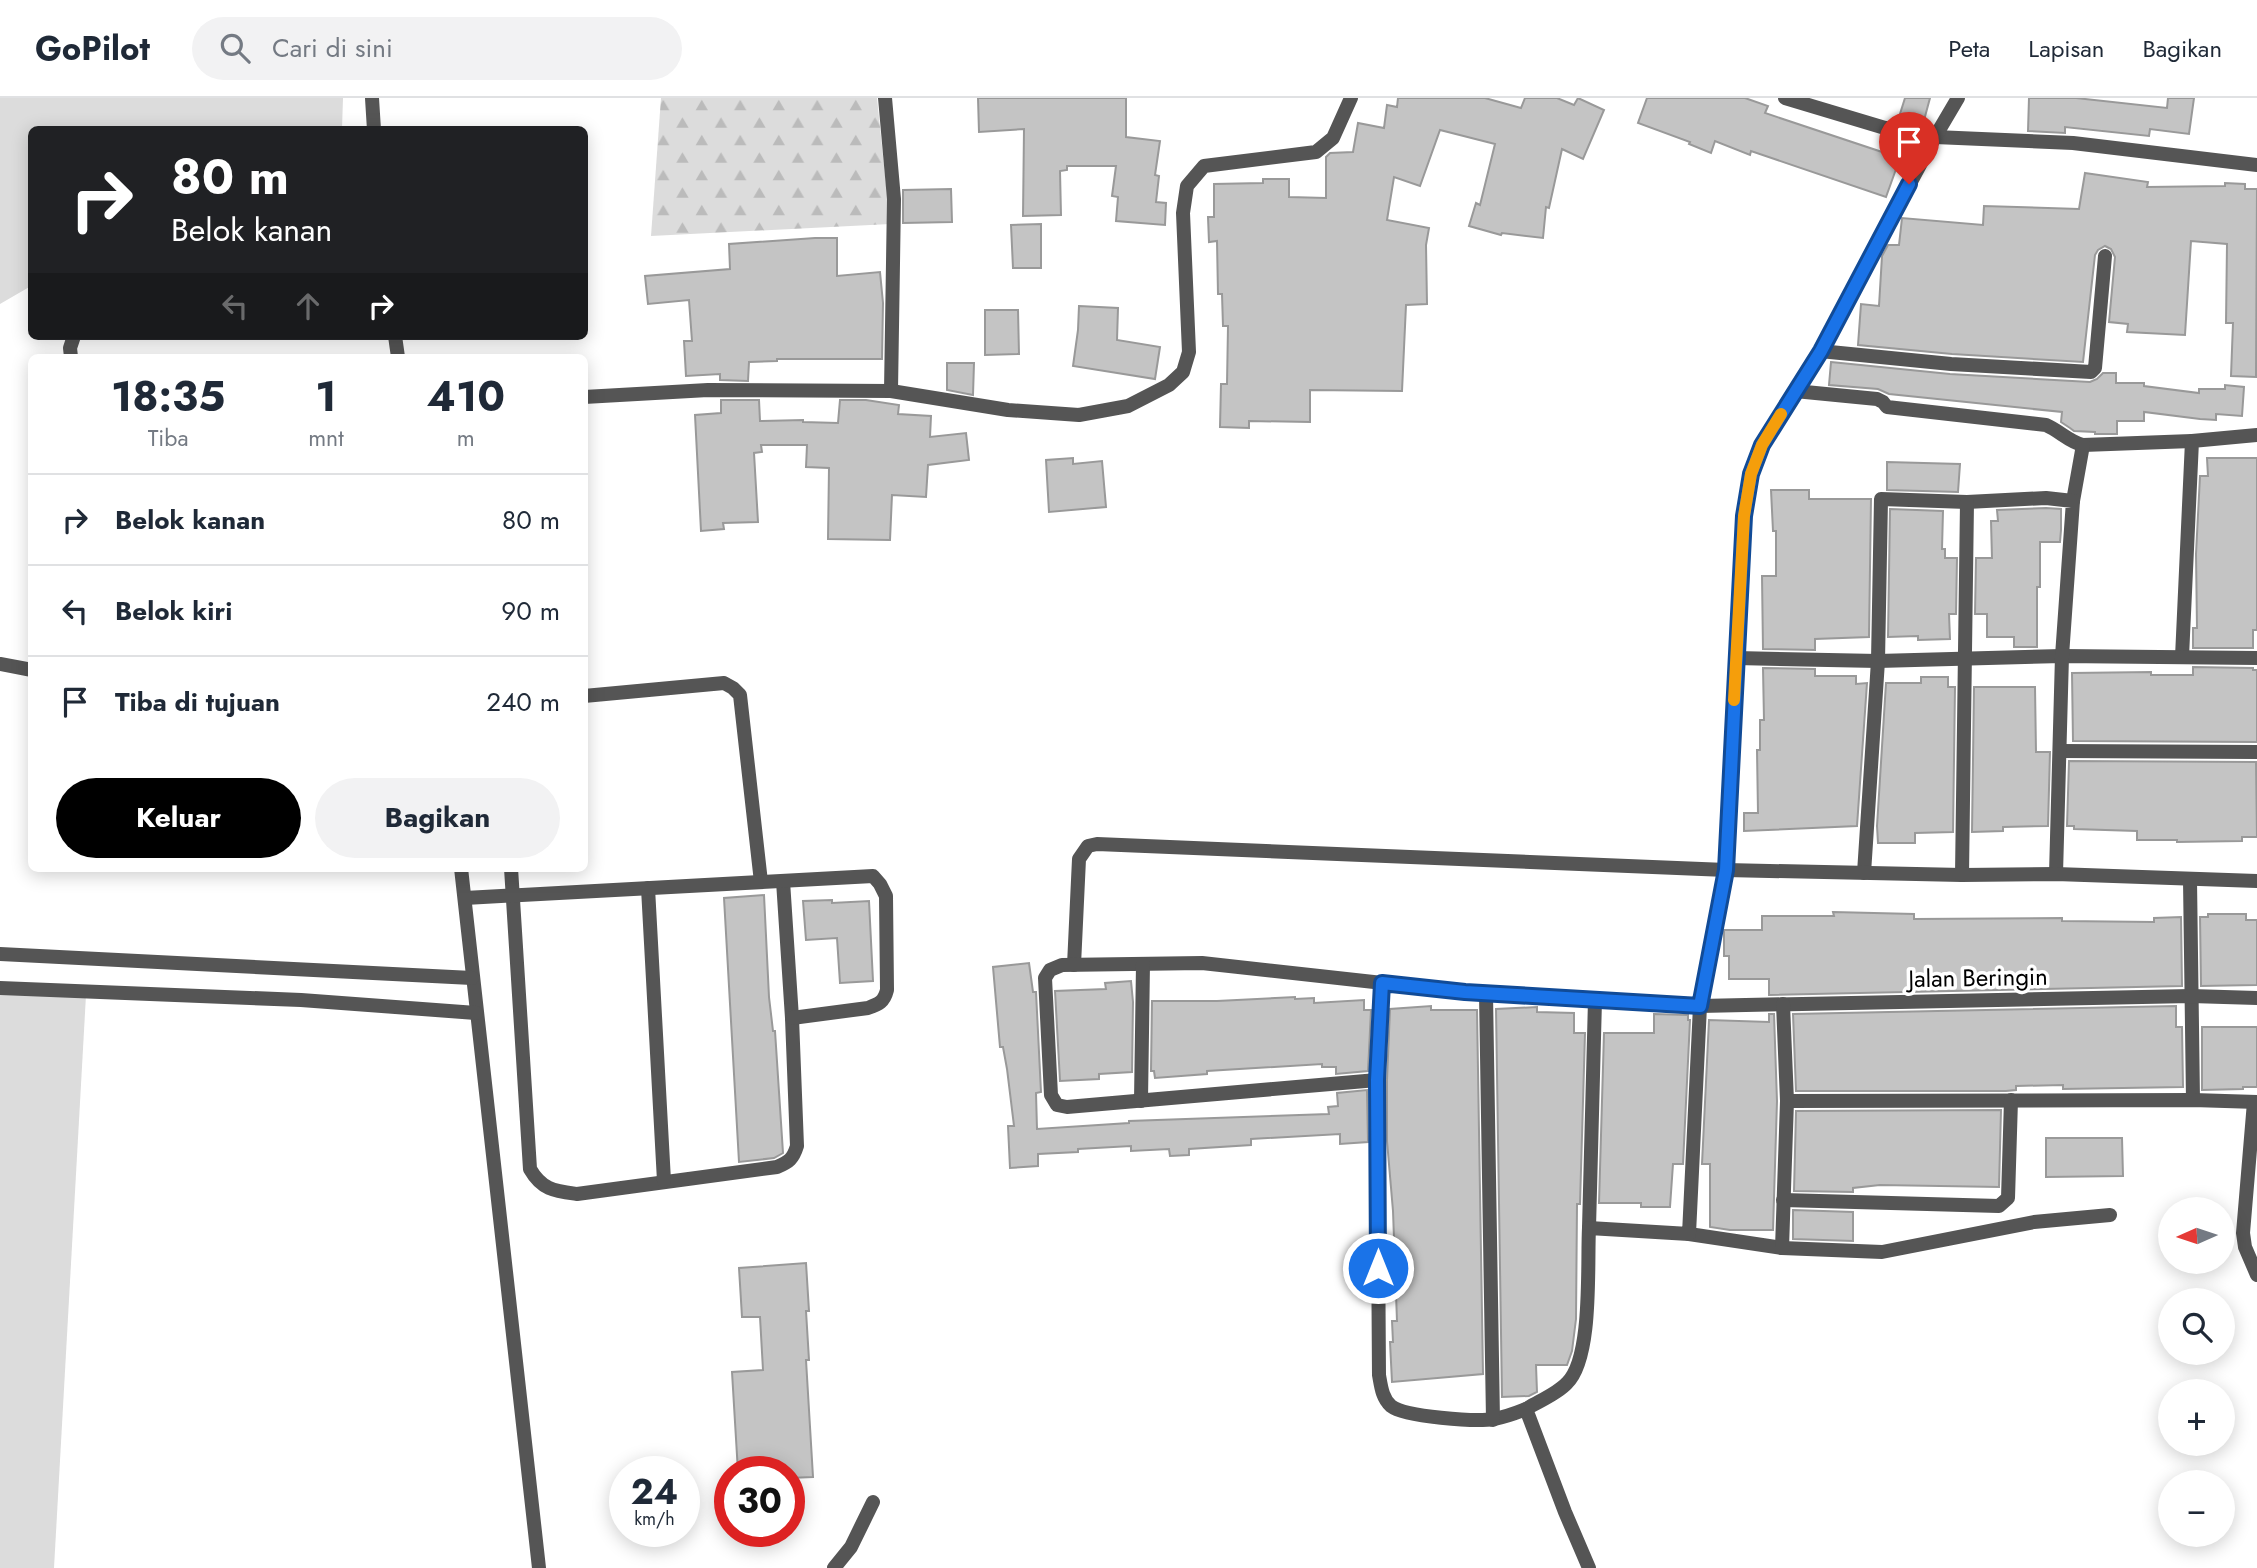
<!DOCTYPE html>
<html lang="id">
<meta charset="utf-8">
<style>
body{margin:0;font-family:Jost,sans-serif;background:#f2f2f3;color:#1f2937;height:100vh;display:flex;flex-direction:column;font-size:26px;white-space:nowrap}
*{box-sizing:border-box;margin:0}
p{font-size:23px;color:#747a83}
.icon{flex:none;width:38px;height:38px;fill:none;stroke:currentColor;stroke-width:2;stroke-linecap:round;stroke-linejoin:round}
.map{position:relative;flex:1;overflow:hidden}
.details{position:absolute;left:28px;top:256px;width:560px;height:518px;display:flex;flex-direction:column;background:#fff;border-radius:10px;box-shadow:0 4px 18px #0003}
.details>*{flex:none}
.banner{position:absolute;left:28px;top:28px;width:560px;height:214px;border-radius:10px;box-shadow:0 4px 18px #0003;background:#202124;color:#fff;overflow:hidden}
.needle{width:46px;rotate:267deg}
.buttons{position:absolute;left:2158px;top:1099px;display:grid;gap:14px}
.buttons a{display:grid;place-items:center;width:77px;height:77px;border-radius:50%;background:#fff;box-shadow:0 4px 18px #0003;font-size:35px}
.speed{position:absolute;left:609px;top:1358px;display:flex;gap:14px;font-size:35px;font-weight:700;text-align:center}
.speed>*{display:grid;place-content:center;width:91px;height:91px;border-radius:50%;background:#fff;box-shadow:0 4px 18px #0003;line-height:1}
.speed small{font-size:18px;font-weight:400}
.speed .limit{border:10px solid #d22;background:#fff;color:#111}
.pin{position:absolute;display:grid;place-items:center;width:60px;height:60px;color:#fff;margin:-72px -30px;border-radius:50% 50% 50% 0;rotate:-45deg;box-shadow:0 0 7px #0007}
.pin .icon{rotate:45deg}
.me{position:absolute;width:77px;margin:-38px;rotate:0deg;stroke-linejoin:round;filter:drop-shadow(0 0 5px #0008)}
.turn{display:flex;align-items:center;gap:24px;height:147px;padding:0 28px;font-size:32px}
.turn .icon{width:91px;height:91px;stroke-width:2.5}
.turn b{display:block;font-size:49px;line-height:60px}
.lanes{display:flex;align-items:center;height:66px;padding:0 28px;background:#0003;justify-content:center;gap:35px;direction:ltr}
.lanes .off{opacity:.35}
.eta{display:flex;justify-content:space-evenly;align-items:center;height:119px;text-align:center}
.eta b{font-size:42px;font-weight:700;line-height:49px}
.primary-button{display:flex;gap:14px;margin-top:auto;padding:14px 28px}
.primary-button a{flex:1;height:80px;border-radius:42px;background:#000;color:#fff;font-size:28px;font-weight:700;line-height:80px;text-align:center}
.primary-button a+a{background:#f2f2f3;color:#1f2937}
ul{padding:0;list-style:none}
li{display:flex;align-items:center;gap:21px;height:91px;padding:0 28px;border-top:2px solid #e0e1e3}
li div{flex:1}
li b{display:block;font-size:26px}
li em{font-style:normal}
header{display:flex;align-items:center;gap:42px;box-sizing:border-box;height:98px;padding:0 35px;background:#fff;border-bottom:2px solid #e0e1e3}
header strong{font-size:33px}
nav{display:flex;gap:38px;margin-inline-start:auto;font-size:24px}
.search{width:490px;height:63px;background:#f2f2f3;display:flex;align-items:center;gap:18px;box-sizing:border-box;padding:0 24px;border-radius:38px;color:#747a83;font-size:26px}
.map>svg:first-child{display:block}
.grass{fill:#dcdcdc}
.forest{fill:url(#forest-firs)}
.building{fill:#c4c4c4;stroke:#999;stroke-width:2}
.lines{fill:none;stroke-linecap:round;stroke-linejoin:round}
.minor{stroke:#555;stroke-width:14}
.tertiary{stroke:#555;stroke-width:14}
.route-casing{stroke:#114b97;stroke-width:18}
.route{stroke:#1a73e8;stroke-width:12}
.slow{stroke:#f59e0b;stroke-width:12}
.labels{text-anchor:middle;stroke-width:7;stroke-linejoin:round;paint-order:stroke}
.street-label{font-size:24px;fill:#000;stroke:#fff}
</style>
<header>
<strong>GoPilot</strong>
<div class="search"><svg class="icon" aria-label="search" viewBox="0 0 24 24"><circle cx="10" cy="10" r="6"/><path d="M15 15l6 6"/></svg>Cari di sini</div>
<nav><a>Peta</a><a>Lapisan</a><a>Bagikan</a></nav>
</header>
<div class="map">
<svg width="2257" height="1470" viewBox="0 0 2257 1470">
<defs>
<pattern id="forest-firs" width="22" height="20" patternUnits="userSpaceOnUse" patternTransform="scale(1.75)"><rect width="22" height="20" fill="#dcdcdc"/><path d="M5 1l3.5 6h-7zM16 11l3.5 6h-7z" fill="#bbb"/></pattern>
</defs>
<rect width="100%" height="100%" fill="#fff"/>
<!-- grass -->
<g class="grass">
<polygon points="0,0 343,0 342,31 32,32 31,188 0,206"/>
<polygon points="0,891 86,897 54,1470 0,1470"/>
</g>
<!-- forest -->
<polygon class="forest" points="661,0 877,0 890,126 651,138"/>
<!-- building -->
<g class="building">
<polygon points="978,0 1126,0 1126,39 1160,43 1155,77 1159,78 1156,104 1166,105 1165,127 1116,123 1118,99 1112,98 1116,68 1067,68 1067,72 1060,73 1061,117 1023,118 1024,31 979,34"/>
<polygon points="1398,0 1485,0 1521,10 1525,0 1557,0 1574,7 1578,0 1604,12 1583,61 1562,51 1549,110 1546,109 1543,140 1502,135 1501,137 1469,128 1476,105 1480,107 1495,46 1440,32 1420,88 1394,79 1387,122 1429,130 1426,147 1427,206 1406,207 1402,293 1310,292 1310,324 1249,323 1249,330 1220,329 1221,286 1227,286 1228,228 1223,228 1222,196 1218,196 1217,143 1209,144 1208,119 1214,119 1214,86 1263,85 1263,81 1289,81 1289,99 1326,100 1326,59 1330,55 1353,54 1358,25 1384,30 1387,7 1397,9"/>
<polygon points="1647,0 1745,0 1768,8 1765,15 1900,60 1886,99 1751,53 1750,57 1715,43 1711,55 1689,46 1690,44 1638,25"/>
<polygon points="1905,0 1930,0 1923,26 1899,19"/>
<polygon points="2029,0 2076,0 2167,10 2168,0 2194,0 2189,36 2150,31 2149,38 2065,29 2065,35 2028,33"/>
<polygon points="2085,75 2148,84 2147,89 2225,88 2225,85 2245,86 2245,91 2257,91 2256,279 2231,278 2233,225 2226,225 2227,146 2191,143 2185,237 2127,234 2128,226 2109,224 2115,159 2111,151 2105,148 2098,152 2095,157 2083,264 1952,256 1858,247 1861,206 1879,208 1882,158 1888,147 1899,147 1902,120 1983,127 1984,108 2079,111"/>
<polygon points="951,91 952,124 903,125 903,92"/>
<polygon points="1041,126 1041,170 1013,170 1011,127"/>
<polygon points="815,140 837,140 837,178 880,174 883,205 882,261 777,261 777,263 749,264 748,283 720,282 720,276 686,278 684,243 692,243 689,202 648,206 645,178 730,171 729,146"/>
<polygon points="1079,208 1118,210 1117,242 1160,249 1155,281 1073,268 1078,232"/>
<polygon points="985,212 1018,212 1019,256 985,257"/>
<polygon points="1831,264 1950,276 2090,284 2097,281 2103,275 2116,275 2116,285 2144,285 2144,288 2199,295 2199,291 2225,291 2225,287 2244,289 2242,318 2216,316 2216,322 2200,321 2144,314 2144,323 2117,323 2117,336 2095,336 2095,334 2074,333 2070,330 2061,324 2062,314 1889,296 1878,291 1829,287"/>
<polygon points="947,265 974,265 973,297 947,292"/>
<polygon points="721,302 759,302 760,323 803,322 803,324 838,325 840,302 866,302 899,307 898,316 931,318 930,339 966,335 969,362 928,367 926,399 892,397 890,442 828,441 829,370 806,369 807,347 761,347 762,354 754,355 758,424 723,425 724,431 701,433 695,317 721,315"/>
<polygon points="1073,360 1073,366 1102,363 1106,409 1049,414 1046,362"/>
<polygon points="2207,360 2257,360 2257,532 2253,532 2253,550 2193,550 2193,530 2197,530 2196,456 2200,378 2208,378"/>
<polygon points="1887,364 1960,366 1958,394 1887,392"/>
<polygon points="1771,392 1809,392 1809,401 1871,401 1869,539 1815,541 1815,552 1763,551 1762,478 1776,478 1776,433 1773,433"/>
<polygon points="2046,410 2061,411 2061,432 2060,444 2040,444 2040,489 2037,489 2037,549 2014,549 2014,539 1987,539 1987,516 1975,516 1976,460 1992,460 1991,423 1998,423 1997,412"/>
<polygon points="1890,411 1943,413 1942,451 1945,451 1945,460 1957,460 1956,516 1949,516 1950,541 1918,542 1918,538 1888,539"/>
<polygon points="2193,569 2253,570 2253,572 2257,572 2257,644 2073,643 2072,575 2151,574 2151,577 2193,577"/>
<polygon points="1763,570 1815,571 1815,578 1856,578 1856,586 1867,585 1857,728 1744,733 1744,715 1758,715 1757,652 1760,652 1760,622 1764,622"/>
<polygon points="1921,579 1948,579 1948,589 1955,589 1953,734 1915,735 1915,745 1878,745 1877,728 1886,585 1921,585"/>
<polygon points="1974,589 2035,589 2036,654 2050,654 2048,728 2003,729 2003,733 1972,734"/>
<polygon points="2069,663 2256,664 2257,739 2242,739 2242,743 2177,744 2177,742 2137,742 2137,733 2074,731 2074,728 2067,728"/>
<polygon points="764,797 769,899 773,933 775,933 783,1055 774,1060 739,1064 724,800"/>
<polygon points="832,802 832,805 869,803 873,883 840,885 837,840 806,842 803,803"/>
<polygon points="1833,814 1914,816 1914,821 2062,820 2062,823 2154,824 2154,820 2181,819 2182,888 1769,897 1769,881 1729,881 1729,858 1724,858 1724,832 1762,832 1762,818 1834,818"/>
<polygon points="2208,816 2246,816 2246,822 2257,822 2257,887 2201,888 2200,819 2208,819"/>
<polygon points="1029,865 1033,894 1036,894 1041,994 1036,995 1037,1031 1129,1025 1129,1023 1329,1016 1328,1009 1338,1008 1337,995 1367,992 1368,1044 1340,1046 1340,1036 1251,1041 1251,1047 1189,1051 1189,1057 1170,1058 1169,1051 1131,1053 1131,1048 1078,1051 1078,1054 1038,1056 1038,1068 1010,1070 1008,1028 1014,1028 1007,971 1003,949 1000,949 993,869"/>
<polygon points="1131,883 1133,904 1132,974 1099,976 1099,981 1060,983 1055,893 1106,891 1105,885"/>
<polygon points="1295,899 1295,901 1314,900 1314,905 1364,902 1364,912 1371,912 1368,973 1336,976 1336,969 1322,969 1322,966 1207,973 1207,976 1155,980 1154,973 1151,973 1152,903 1217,903"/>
<polygon points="1431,908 1431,912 1477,912 1483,1276 1392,1284 1390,1244 1393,1244 1392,1223 1397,1223 1393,1113 1387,1043 1387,982 1390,911"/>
<polygon points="2176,908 2176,929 2182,929 2183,989 2063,991 2063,987 2016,988 2016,992 2006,993 1796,993 1793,916"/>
<polygon points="1537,909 1537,914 1574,915 1574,935 1585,935 1580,1106 1577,1106 1576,1221 1572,1253 1567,1267 1536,1267 1537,1294 1529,1298 1502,1299 1496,911"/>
<polygon points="1654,916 1688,917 1688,922 1690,922 1683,1066 1673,1066 1670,1109 1641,1109 1641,1105 1599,1105 1604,935 1654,935"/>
<polygon points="1769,916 1774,916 1777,1003 1773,1132 1730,1132 1710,1129 1710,1066 1702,1066 1709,922 1769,924"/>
<polygon points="2202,929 2257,929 2257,989 2243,989 2243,991 2202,992"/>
<polygon points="2001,1012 1999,1089 1880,1087 1853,1090 1853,1094 1794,1093 1796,1013"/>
<polygon points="2046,1040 2122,1040 2123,1078 2046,1079"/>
<polygon points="1793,1112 1853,1114 1853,1143 1793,1141"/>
<polygon points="806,1165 809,1213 806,1213 809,1262 806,1262 813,1379 789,1380 789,1374 738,1374 732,1274 763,1272 760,1219 742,1219 739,1170"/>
</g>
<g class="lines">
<!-- minor -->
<g class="minor">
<polyline points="372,0 374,32"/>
<polyline points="885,0 894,101 891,293"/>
<polyline points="395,238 398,259"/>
<polyline points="1820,253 1951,266 2091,274 2095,270 2105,158"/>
<polyline points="71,259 70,250 74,238"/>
<path d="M1795,293L1877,301L1883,304L1887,309L2046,327C2060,333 2069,344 2083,347L2192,343"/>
<polyline points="2073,403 2083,347"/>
<polyline points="2182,559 2192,343 2257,337"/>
<polyline points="1736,560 1878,563 2062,558 2257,560"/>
<polyline points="0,566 32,572"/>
<polyline points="584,598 724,585 733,590 740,597 761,784"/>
<polyline points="2060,653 2257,654"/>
<path d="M511,770L530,1071C542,1092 555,1093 577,1096L777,1069C789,1064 793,1061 797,1048L792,920L783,783"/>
<polyline points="1864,775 1878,563 1881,401 1967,404 2046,400 2073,403 2062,558 2056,776"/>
<polyline points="1962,777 1967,404"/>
<polyline points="2190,782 2193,1002"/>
<polyline points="648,790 664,1083"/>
<path d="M465,800L873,778L880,786L886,798L887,892C884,904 879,906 868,910L792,920"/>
<polyline points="1074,867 1079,761 1088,748 1097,746 1726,772 1962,777 2056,776 2257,783"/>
<path d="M1382,885L1377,982L1379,1277C1381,1288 1382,1300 1391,1308C1405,1319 1476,1324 1494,1321C1505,1319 1516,1315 1526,1311"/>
<polyline points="1486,896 1493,1322"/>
<polyline points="1377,982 1067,1009 1057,1007 1051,997 1045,880 1050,872 1062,867 1202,865 1464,894 1700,908 2191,898 2257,900"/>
<polyline points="1141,1003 1143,866"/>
<polyline points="1787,1003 2193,1002 2257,1004"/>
<polyline points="2254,1004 2243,1135 2245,1149 2257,1177"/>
<polyline points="1783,1102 1999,1108 2008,1100 2011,1002"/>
<polyline points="1589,1130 1595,902"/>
<polyline points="1689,1136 1782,1150 1882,1154 2034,1124 2110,1117"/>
<polyline points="1782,1150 1787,1003 1783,906"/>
<polyline points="834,1470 851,1449 873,1404"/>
</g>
<!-- tertiary -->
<g class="tertiary">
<polyline points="1785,0 1885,30 1935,39 2073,45 2257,67"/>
<polyline points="584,299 708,292 891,293 1008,312 1079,317 1128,308 1169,287 1183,274 1189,254 1183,115 1187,88 1204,68 1316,54 1333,40 1351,0"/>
<polyline points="461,770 539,1470"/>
<polyline points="0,856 472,880"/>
<polyline points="0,890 301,902 476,915"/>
<path d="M1589,1470L1565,1414L1526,1311C1539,1303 1557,1296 1567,1285C1593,1260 1587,1166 1589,1130L1689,1136L1700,908L1726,772L1744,418L1751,376L1762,347L1820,253L1935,39L1958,0"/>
</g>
</g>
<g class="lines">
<!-- route casing -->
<g class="route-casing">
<polyline id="route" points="1378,1170 1377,982 1382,885 1465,894 1700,908 1726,772 1744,418 1751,376 1762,347 1821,253 1909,86"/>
</g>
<!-- route -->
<use href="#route" class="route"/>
<!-- slow -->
<polyline class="slow" points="1734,602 1744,418 1751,376 1762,347 1781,316"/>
</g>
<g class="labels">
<!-- street labels -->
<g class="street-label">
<text transform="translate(1978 880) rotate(-1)" y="8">Jalan Beringin</text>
</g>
</g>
</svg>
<div class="buttons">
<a><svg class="needle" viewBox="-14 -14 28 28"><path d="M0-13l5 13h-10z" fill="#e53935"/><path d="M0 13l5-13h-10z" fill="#747a83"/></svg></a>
<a><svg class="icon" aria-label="search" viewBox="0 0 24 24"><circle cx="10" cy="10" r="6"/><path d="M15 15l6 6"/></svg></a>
<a>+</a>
<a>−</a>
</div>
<div class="speed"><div>24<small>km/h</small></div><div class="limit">30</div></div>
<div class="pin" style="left:1909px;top:86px;background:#d93025"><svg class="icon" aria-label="arrive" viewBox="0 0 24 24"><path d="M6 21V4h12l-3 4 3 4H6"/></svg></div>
<svg class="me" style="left:1378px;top:1170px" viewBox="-20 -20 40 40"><circle r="17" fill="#1a73e8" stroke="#fff" stroke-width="3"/><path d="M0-11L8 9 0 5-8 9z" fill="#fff"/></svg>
<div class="banner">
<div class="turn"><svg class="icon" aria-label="right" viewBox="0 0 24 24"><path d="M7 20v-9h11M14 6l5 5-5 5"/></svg><div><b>80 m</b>Belok kanan</div></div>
<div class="lanes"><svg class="icon off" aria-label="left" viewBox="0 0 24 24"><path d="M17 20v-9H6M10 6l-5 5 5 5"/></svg><svg class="icon off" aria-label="ahead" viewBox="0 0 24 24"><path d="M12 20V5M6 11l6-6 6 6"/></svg><svg class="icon" aria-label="right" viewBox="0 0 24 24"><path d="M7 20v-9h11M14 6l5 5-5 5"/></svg></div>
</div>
<section class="details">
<div class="eta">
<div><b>18:35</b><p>Tiba</p></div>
<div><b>1</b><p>mnt</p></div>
<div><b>410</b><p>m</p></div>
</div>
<ul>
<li><svg class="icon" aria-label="right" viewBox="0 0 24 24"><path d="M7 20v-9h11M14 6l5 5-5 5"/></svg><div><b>Belok kanan</b></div><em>80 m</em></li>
<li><svg class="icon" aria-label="left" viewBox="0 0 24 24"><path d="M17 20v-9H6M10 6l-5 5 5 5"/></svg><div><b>Belok kiri</b></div><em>90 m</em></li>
<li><svg class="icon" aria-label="arrive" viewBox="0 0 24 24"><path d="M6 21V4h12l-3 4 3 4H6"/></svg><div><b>Tiba di tujuan</b></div><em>240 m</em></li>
</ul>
<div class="primary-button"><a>Keluar</a><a>Bagikan</a></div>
</section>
</div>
